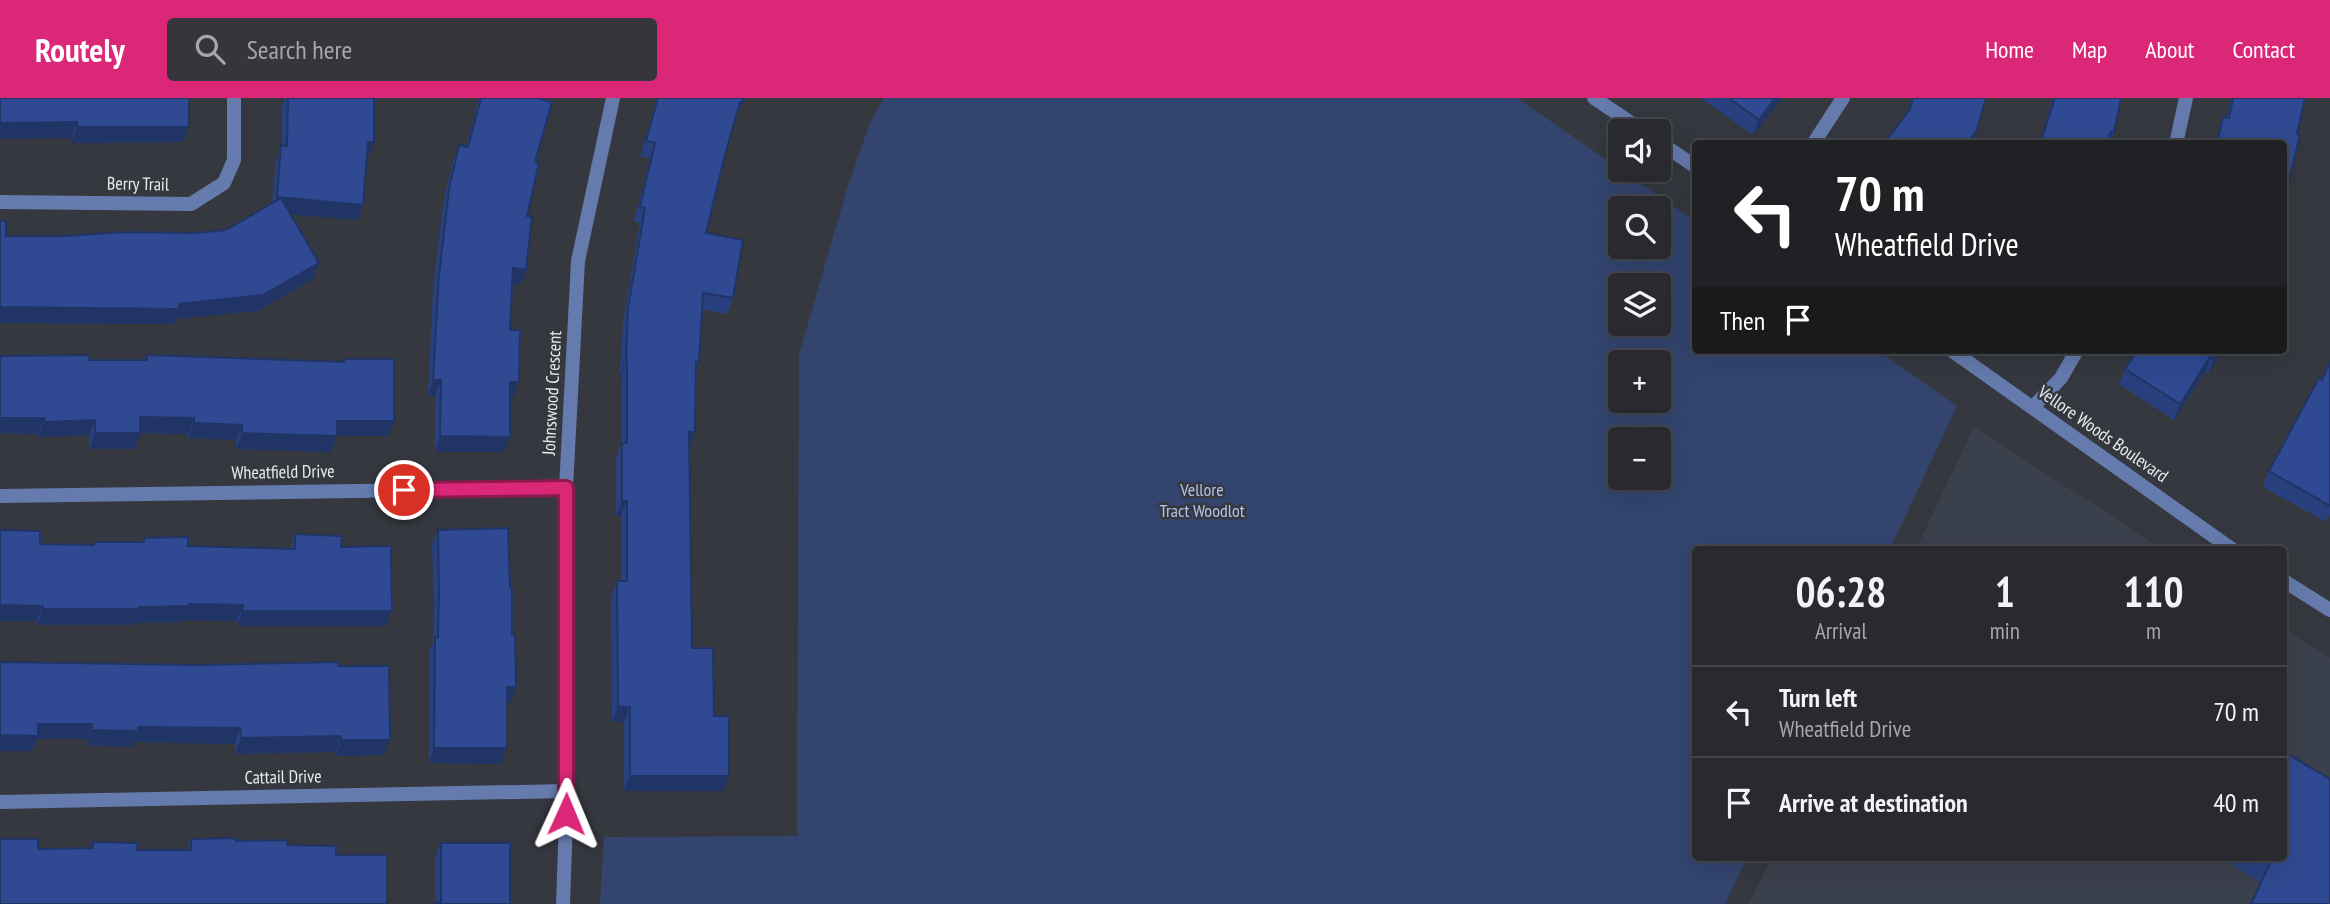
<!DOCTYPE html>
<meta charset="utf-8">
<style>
body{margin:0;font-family:"PT Sans Narrow",sans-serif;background:#34363b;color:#f1f3f6;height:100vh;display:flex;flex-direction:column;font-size:26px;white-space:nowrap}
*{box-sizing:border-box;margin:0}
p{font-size:23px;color:#a5a7aa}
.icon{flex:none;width:38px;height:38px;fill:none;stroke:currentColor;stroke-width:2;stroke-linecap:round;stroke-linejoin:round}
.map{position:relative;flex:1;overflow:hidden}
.sheet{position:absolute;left:1692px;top:448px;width:595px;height:315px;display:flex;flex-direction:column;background:#282a2f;border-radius:7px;box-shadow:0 7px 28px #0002,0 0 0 2px #44464b}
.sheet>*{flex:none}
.guide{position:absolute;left:1692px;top:42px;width:595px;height:214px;border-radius:7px;box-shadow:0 7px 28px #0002,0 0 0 2px #44464b;background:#202124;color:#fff;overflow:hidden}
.controls{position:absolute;left:1608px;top:21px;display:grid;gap:14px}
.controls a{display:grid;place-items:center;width:63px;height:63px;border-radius:7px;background:#282a2f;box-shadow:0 7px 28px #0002,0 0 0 2px #44464b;font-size:35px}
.pin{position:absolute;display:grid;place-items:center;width:60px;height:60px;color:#fff;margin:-30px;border:4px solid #fff;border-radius:50%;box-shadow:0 2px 7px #0007}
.me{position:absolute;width:77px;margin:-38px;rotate:1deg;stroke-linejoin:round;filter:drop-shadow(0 0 5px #0008)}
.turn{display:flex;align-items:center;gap:24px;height:147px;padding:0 28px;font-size:32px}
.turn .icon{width:91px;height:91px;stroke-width:2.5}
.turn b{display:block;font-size:49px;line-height:60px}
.then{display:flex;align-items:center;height:66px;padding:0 28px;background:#0003;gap:14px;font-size:26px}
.eta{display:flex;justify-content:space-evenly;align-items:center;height:119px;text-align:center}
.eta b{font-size:42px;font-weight:700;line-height:49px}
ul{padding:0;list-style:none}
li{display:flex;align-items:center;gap:21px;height:91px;padding:0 28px;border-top:2px solid #44464b}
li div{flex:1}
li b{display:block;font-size:26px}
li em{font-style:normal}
header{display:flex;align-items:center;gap:42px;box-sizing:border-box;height:98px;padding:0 35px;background:#db2777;color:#fff}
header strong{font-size:33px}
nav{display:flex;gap:38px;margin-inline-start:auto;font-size:24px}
.search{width:490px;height:63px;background:#34363b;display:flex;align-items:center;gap:18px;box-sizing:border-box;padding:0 24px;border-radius:7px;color:#a5a7aa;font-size:26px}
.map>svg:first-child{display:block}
.built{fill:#3b404d}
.green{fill:#33456f;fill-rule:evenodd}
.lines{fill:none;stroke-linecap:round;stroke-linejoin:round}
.minor{stroke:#657bad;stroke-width:14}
.tertiary{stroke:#657bad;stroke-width:14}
.wall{fill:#28407e}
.shaded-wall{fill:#213466}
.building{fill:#2f4a92;stroke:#213466;stroke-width:2}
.route-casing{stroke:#8e194d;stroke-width:18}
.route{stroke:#db2777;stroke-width:12}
.labels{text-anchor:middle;stroke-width:5;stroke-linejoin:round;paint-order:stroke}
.street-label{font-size:18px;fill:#e7eaee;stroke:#35383f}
.park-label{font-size:18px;fill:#b0c3ec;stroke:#35383f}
</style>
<header>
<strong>Routely</strong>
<div class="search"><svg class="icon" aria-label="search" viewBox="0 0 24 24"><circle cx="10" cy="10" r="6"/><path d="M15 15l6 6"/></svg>Search here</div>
<nav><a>Home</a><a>Map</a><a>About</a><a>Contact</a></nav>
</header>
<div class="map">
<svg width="2330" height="806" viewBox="0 0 2330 806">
<rect width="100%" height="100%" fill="#35383f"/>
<!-- built -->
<g class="built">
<polygon points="1974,329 2026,363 2163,451 1916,451"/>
<polygon points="2284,530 2330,560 2330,806 1749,806 1771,760 2284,760"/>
</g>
<!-- green -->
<path class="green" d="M884,0H1517L1696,124V252H1877L1957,308L1890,451L1696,452V760H1747L1725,806H600L604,739L797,738L799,257L846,94L870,24ZM1620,110H1659V149H1620ZM1620,187H1659V226H1620ZM1620,264H1659V303H1620ZM1620,341H1659V380H1620Z"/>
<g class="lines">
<!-- minor -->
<g class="minor">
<polyline points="1813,46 1843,0"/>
<polyline points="2176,46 2186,0"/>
<polyline points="0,104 191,106 224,85 234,62 234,0"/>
<polyline points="2033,309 2061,280 2077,252"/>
<polyline points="0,398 566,390"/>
<polyline points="0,704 567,693"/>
<polyline points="563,806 567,693 566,390 578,163 613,0"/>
</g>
<!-- tertiary -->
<g class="tertiary">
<polyline points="1594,0 1643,33"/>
<polyline points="1659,44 1696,69"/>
<polyline points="1951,252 2233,452"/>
<polyline points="2284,483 2330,512"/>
</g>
</g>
<!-- wall -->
<g class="wall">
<polygon points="0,0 183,44 71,45 71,40"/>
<polygon points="285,0 374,0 374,44 368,60 367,60 363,107 357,122 290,116 319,165 313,181 257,213 175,221 174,226 0,225 0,123 6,138 65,138 194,135 226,132 272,105 276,63 282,47 282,9"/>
<polygon points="479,0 542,0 535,64 527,118 526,172 520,187 513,186 510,232 513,300 510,299 504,354 435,354 435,298 428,298 433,193 443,106 453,63 459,47 466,49"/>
<polygon points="657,0 744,0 736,20 725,57 706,135 733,200 727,216 702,211 699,264 695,275 695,334 689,349 692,550 714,618 724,693 624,693 624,624 612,624 611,499 617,483 621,483 621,418 616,418 616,360 621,347 622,276 620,276 623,225 640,125 634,124 650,61 640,58"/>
<polygon points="1701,0 1782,0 1753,37"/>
<polygon points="2053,0 2121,0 2114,34 2110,46 2040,46"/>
<polygon points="2231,0 2305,0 2288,86 2284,99 2284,46 2215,46 2223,19 2227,20"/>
<polygon points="2137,252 2222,252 2208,276 2205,274 2174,322 2119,286 2125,271"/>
<polygon points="147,257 343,264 344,261 394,323 388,338 337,338 331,354 236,351 236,342 188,340 188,336 140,335 135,351 89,351 89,337 38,339 38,336 0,335 89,262 146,262"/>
<polygon points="2330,262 2330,417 2326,424 2263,389 2269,373 2322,282"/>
<polygon points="438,432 511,604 507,605 501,666 429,665 429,554 433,545 434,508 432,447"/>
<polygon points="295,436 341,449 386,528 237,528 237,523 184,522 183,524 134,525 133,527 37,527 40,446 93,447 94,444 142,444 144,440 188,448 290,451"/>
<polygon points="198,567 338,568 384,657 336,658 336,654 235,656 235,646 134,644 133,649 86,647 87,641 37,641 32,653 0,653"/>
<polygon points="2284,654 2330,681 2330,806 2251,806 2261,785 2222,760 2284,760"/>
<polygon points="191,741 287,747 336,757 387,806 91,750 93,744 137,752 187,752"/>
<polygon points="441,745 510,805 513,806 434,806 435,804 435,760"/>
</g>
<!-- shaded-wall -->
<g class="shaded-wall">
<polygon points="1775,0 1782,0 1753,37 1759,22"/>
<polygon points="77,24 71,40 0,41 0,25"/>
<polygon points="77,29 189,29 183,44 71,45"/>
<polygon points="1976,34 1972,46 1967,46"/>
<polygon points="368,44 374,44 368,60 362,60"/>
<polygon points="277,99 363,107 357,122 271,115"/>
<polygon points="319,165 313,181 257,213 175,221 174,226 0,225 0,209 179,206"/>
<polygon points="513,170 526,172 520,187 508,186"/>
<polygon points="2219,252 2222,252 2208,276 2214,261"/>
<polygon points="2210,259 2205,274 2174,322 2180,306"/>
<polygon points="626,261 627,261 622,276 620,276"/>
<polygon points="433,282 441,282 435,298 428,298"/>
<polygon points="510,284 519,284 513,300 504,299"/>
<polygon points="140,319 194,320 188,336 135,335"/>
<polygon points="0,320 44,320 38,336 0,335"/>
<polygon points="95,322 89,337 38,339 44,324"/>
<polygon points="337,323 394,323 388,338 331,338"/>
<polygon points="194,325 242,327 236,342 188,340"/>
<polygon points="689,334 695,334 689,350"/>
<polygon points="95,335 140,335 135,351 89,351"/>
<polygon points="242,335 337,338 331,354 236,351"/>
<polygon points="440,338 510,339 504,354 435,354"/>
<polygon points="622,403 627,403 621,418 616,418"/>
<polygon points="189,506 243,507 237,523 184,522 183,524 134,525 133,527 37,527 43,511 139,509"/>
<polygon points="0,507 43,508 37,523 0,523"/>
<polygon points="242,513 392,513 386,528 237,528"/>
<polygon points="507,589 516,589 511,604 501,605"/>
<polygon points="618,609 630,609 624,624 612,624"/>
<polygon points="38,626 92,626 87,641 37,641 32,653 0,653 0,637"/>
<polygon points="138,629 240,630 235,646 134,644 133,649 86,647 92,632"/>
<polygon points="341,638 336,654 235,656 241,640"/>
<polygon points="341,642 390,642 384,657 336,658"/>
<polygon points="434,650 507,650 501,666 429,665"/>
<polygon points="630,678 729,678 724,693 624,693"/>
</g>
<!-- building -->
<g class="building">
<polygon points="0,0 189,0 189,29 77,29 77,24 0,25"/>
<polygon points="288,0 374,0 374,44 368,44 363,107 277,99 281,47 287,48"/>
<polygon points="481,0 542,0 541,1 552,4 535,64 539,65 527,118 532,119 526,172 513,170 510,232 520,232 519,284 510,284 510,339 440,338 441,282 433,282 439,177 449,91 459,47 468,49"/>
<polygon points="658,0 744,0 742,5 740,4 725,57 706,135 743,142 733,200 703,195 699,264 696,264 695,334 689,334 692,550 713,550 714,618 729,618 729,678 630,678 630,609 618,609 617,483 627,483 627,403 622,403 622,345 627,345 627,261 626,261 628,210 645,110 640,108 655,45 646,43"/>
<polygon points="1729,0 1775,0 1759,22"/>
<polygon points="1913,0 1986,0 1976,34 1967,46 1884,46 1910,11"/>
<polygon points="2055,0 2121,0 2114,34 2111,34 2107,46 2040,46"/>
<polygon points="2233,0 2305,0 2297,36 2300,37 2288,86 2284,85 2284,46 2217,46 2223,19 2229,20"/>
<polygon points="281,100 319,165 263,197 179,206 179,211 0,209 0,123 6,123 6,138 65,138 126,134 194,135 226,132"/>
<polygon points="2137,252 2219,252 2214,261 2210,259 2180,306 2125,271"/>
<polygon points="89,257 89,262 147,262 147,257 344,264 344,261 394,261 394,323 337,323 337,338 242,335 242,327 194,325 194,320 140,319 140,335 95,335 95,322 44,324 44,320 0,320 0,258"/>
<polygon points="2330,262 2330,408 2269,373 2319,280 2322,282"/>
<polygon points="508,430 510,490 512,490 512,537 515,537 516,589 507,589 507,650 434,650 435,539 438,539 439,493 438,432"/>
<polygon points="0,432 40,433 40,446 94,447 94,444 144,444 144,440 188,439 188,448 295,451 295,436 342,438 341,449 391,448 392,513 242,513 243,507 189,506 189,508 139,509 139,511 43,511 43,508 0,507"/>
<polygon points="0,564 198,567 338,564 338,568 389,568 390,642 341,642 341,638 241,640 240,630 138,629 138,633 92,632 92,626 38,626 38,638 0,637"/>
<polygon points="2284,654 2330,681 2330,806 2251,806 2271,763 2265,760 2284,760"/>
<polygon points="236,740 236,743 287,742 287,747 336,748 336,757 387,757 387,806 0,806 0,741 38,741 38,751 93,750 93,744 138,745 137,752 191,752 191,741"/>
<polygon points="441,745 510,745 510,805 513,805 513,806 435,806 435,804 441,804"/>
</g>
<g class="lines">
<!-- route casing -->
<g class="route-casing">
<polyline id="route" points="404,392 566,390 566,716"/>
</g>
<!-- route -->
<use href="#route" class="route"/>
</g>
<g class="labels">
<!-- street labels -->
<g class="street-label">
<text transform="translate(138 86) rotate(1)" y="6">Berry Trail</text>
<text transform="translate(552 295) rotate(-87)" y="6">Johnswood Crescent</text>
<text transform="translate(2103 336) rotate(35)" y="6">Vellore Woods Boulevard</text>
<text transform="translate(283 374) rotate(-1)" y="6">Wheatfield Drive</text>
<text transform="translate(283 679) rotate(-1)" y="6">Cattail Drive</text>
</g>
<!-- park labels -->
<g class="park-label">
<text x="1202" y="398">Vellore<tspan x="1202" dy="21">Tract Woodlot</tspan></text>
</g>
</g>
</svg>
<div class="controls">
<a><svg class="icon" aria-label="sound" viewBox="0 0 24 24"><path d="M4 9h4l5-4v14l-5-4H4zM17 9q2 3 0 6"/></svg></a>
<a><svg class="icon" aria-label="search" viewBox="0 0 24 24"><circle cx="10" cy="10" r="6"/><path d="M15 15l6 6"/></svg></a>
<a><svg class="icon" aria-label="layers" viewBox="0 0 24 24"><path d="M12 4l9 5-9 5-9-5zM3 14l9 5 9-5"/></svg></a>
<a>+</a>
<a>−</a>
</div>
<div class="pin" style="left:404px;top:392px;background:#d93025"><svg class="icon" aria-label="arrive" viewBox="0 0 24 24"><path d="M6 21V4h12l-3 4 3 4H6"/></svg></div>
<svg class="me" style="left:566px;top:716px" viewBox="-20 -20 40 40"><path d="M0-17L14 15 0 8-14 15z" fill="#db2777" stroke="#fff" stroke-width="4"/></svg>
<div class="guide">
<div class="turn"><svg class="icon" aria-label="left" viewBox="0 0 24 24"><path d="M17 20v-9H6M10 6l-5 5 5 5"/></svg><div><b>70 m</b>Wheatfield Drive</div></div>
<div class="then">Then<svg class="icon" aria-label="arrive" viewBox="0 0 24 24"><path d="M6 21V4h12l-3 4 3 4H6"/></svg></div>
</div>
<section class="sheet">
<div class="eta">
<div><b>06:28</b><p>Arrival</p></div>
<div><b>1</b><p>min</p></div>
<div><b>110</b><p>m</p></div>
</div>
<ul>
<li><svg class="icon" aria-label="left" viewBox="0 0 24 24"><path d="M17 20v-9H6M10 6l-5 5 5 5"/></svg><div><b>Turn left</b><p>Wheatfield Drive</p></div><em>70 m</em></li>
<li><svg class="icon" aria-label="arrive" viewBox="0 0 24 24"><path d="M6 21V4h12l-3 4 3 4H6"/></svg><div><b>Arrive at destination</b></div><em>40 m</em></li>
</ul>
</section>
</div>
